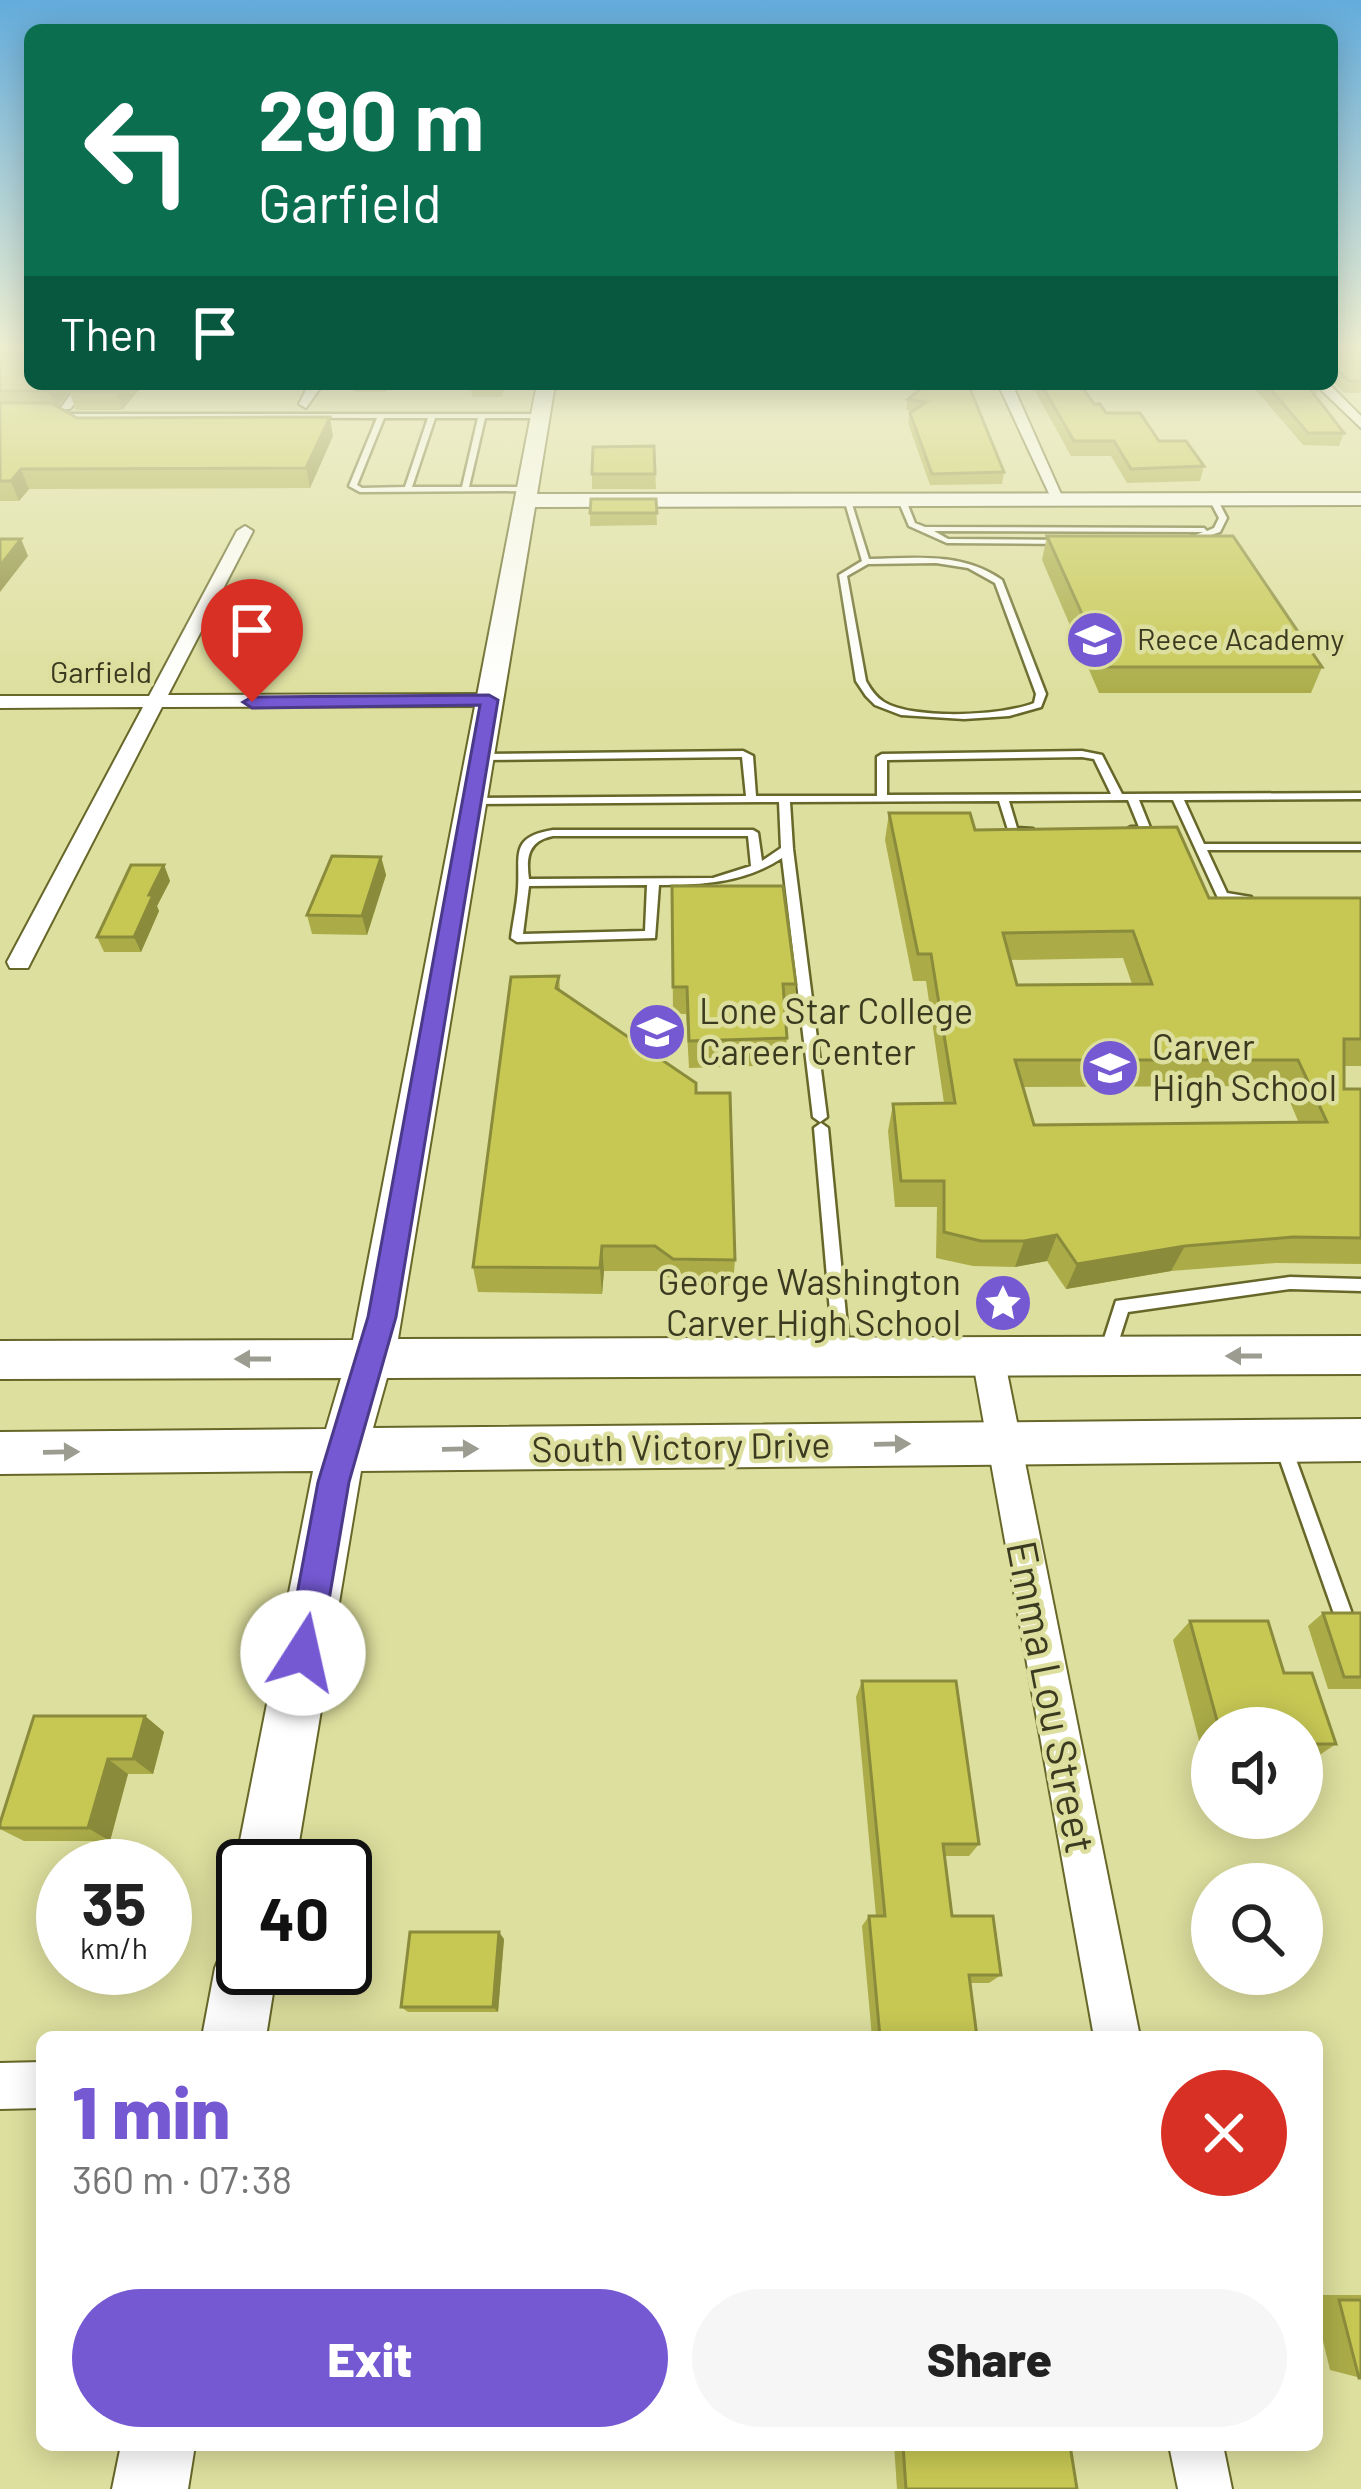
<!DOCTYPE html>
<meta charset="utf-8">
<style>
body{margin:0;font-family:Barlow,sans-serif;background:#f6f6f6;color:#222;height:100vh;display:flex;flex-direction:column;font-size:45px;white-space:nowrap}
*{box-sizing:border-box;margin:0}
p{font-size:39px;color:#767676}
.icon{flex:none;width:66px;height:66px;fill:none;stroke:currentColor;stroke-width:2;stroke-linecap:round;stroke-linejoin:round}
.map{position:relative;flex:1;overflow:hidden}
.side{position:absolute;left:36px;top:2031px;width:1287px;height:420px;display:flex;flex-direction:column;background:#fff;border-radius:18px;box-shadow:0 6px 30px #0003}
.side>*{flex:none}
.banner{position:absolute;left:24px;top:24px;width:1314px;height:366px;border-radius:18px;box-shadow:0 6px 30px #0003;background:#0b6e4f;color:#fff;overflow:hidden}
.tools{position:absolute;left:1191px;top:1707px;display:grid;gap:24px}
.tools a{display:grid;place-items:center;width:132px;height:132px;border-radius:50%;background:#fff;box-shadow:0 6px 30px #0003;font-size:60px}
.speed{position:absolute;left:36px;top:1839px;display:flex;gap:24px;font-size:60px;font-weight:700;text-align:center}
.speed>*{display:grid;place-content:center;width:156px;height:156px;border-radius:50%;background:#fff;box-shadow:0 6px 30px #0003;line-height:1}
.speed small{font-size:30px;font-weight:400}
.speed .limit{border:6px solid #111;border-radius:18px;background:#fff;color:#111}
.pin{position:absolute;display:grid;place-items:center;width:102px;height:102px;color:#fff;margin:-123px -51px;border-radius:50% 50% 50% 0;rotate:-45deg;box-shadow:0 0 12px #0007}
.pin .icon{rotate:45deg}
.me{position:absolute;width:132px;margin:-66px;rotate:10deg;stroke-linejoin:round;filter:drop-shadow(0 0 9px #0008)}
.turn{display:flex;align-items:center;gap:42px;height:252px;padding:0 36px;font-size:54px}
.turn .icon{width:156px;height:156px;stroke-width:2.5}
.turn b{display:block;font-size:84px;line-height:102px}
.then{display:flex;align-items:center;height:114px;padding:0 36px;background:#0003;gap:24px;font-size:45px}
.round{display:grid;place-items:center;flex:none;width:126px;height:126px;border-radius:63px;background:#f6f6f6}
.head{display:flex;align-items:center;justify-content:space-between;height:204px;padding:0 36px}
h1{font-size:72px;font-weight:800;line-height:90px;color:#7459d3}
.button{display:flex;gap:24px;margin-top:auto;padding:24px 36px}
.button a{flex:1;height:138px;border-radius:72px;background:#7459d3;color:#fff;font-size:48px;font-weight:800;line-height:138px;text-align:center}
.button a+a{background:#f6f6f6;color:#222}
.map>svg:first-child{display:block}
.lines{fill:none;stroke-linecap:round;stroke-linejoin:round}
.lane-casing{stroke:#666728;stroke-width:5}
.street-casing{stroke:#666728;stroke-width:4}
.secondary-casing{stroke:#666728;stroke-width:4}
.lane{fill:#fff;fill-rule:evenodd}
.street{fill:#fff;fill-rule:evenodd}
.secondary{fill:#fff;fill-rule:evenodd}
.wall{fill:#abac48;fill-rule:evenodd}
.shaded-wall{fill:#8b8c3b}
.building{fill:#c7c854;stroke:#8b8c3b;stroke-width:3;fill-rule:evenodd}
.oneway{fill:#9c9c90}
.route{fill:#7459d3;stroke:#4b3a89;stroke-width:3}
.labels{text-anchor:middle;stroke-width:9;stroke-linejoin:round;paint-order:stroke}
.far-poi-label{font-size:30px;fill:#3a3a20;stroke:#dddf9e;text-anchor:start}
.far-street-label{font-size:30px;fill:#3a3a20;stroke:#dddf9e}
.poi-label{font-size:36px;fill:#3a3a20;stroke:#dddf9e;text-anchor:start}
.street-label{font-size:36px;fill:#3a3a20;stroke:#dddf9e}
.near-street-label{font-size:42px;fill:#3a3a20;stroke:#dddf9e}
</style>
<div class="map">
<svg width="1361" height="2489" viewBox="0 0 1361 2489">
<rect width="100%" height="100%" fill="#dddf9e"/>
<g class="lines">
<!-- lane casing -->
<g class="lane-casing">
<g id="lane">
<path d="M59,414H542L545,416L542,418H485L469,487H528L531,491L360,492L349,486L377,418L57,417ZM384,418H428L405,487L362,488L357,485ZM435,418H478L462,487H412Z"/>
<polygon points="1213,497 1217,499 1227,518 1220,532 1191,542 1188,542 1188,538 1203,532 934,531 948,539 1068,540 1068,544 1065,544 947,543 909,526 898,500 905,498 915,523 925,527 1204,528 1207,531 1214,528 1219,518 1209,499"/>
<path d="M844,499L851,501L869,559C916,558 962,552 1002,580L1046,694L1041,707L1009,716L964,719L901,715L875,705L866,696L856,681L839,575L862,561ZM936,563L968,568L995,583L1036,694L1034,703C1003,716 913,720 884,702C876,697 871,690 866,681L847,576L868,564Z"/>
<path d="M743,751L753,756L756,796H877V757L882,754L1082,751L1102,755L1122,794L1361,793V799L1184,800L1204,844H1361V850H1207L1227,893L1251,897V903L1247,904L1218,898L1173,800H1139L1151,830C1146,835 1131,835 1126,830L1131,827H1139L1128,800L1009,801L1017,828L1033,829L1034,831L1029,834L1009,833L999,801L790,802L793,849L827,1117L820,1122L813,1117L782,858C744,883 703,885 659,885L655,938L517,942L511,938C513,921 517,905 518,888C520,854 510,837 553,830H753L758,833L762,861L781,848L779,802L472,804L467,801L472,798L746,796L742,757L479,760L474,757L479,754ZM1082,757L1094,759L1111,794L887,795V760ZM553,836H748L751,866L713,878L529,879C526,857 528,841 553,836ZM647,885L645,931L523,934L529,886Z"/>
<polygon points="821,1123 828,1128 850,1357 848,1362 842,1364 836,1362 834,1357 814,1128"/>
<polygon points="1290,1277 1361,1279 1361,1291 1290,1289 1128,1312 1113,1359 1107,1361 1101,1359 1099,1354 1116,1301"/>
<polygon points="1282,1435 1288,1438 1290,1443 1351,1611 1349,1617 1342,1620 1335,1617 1333,1611 1274,1443 1276,1438"/>
</g>
</g>
<!-- street casing -->
<g class="street-casing">
<g id="street">
<polygon points="78,384 92,384 70,409 60,409"/>
<polygon points="309,384 323,384 306,408 299,404"/>
<polygon points="998,384 1012,384 1065,503 1052,500"/>
<polygon points="1315,384 1329,384 1361,416 1361,428"/>
<polygon points="245,526 253,531 168,695 489,694 499,700 489,706 162,707 31,962 28,968 10,968 7,962 143,707 0,708 0,696 149,696 237,531"/>
<polygon points="988,1343 999,1347 1004,1357 1140,2037 1094,2037 972,1357 977,1347"/>
<polygon points="42,2062 42,2108 0,2109 0,2063"/>
<polygon points="1169,2445 1223,2445 1232,2489 1178,2489"/>
</g>
</g>
<!-- secondary casing -->
<g class="secondary-casing">
<g id="secondary">
<polygon points="537,384 555,384 537,494 1361,493 1361,505 535,507 398,1339 1361,1336 1361,1374 387,1378 373,1428 1361,1419 1361,1461 361,1471 295,1866 243,1866 243,1884 235,1866 313,1471 0,1474 0,1432 326,1429 341,1378 0,1379 0,1341 353,1340"/>
<polygon points="243,1938 243,1968 277,1968 266,2037 202,2037 215,1968 224,1946"/>
<polygon points="121,2445 195,2445 188,2489 112,2489"/>
</g>
</g>
<!-- lane -->
<use href="#lane" class="lane"/>
<!-- street -->
<use href="#street" class="street"/>
<!-- secondary -->
<use href="#secondary" class="secondary"/>
</g>
<!-- wall -->
<g class="wall">
<polygon points="1332,352 1361,352 1361,393 1345,393 1332,381"/>
<polygon points="0,353 30,384 144,384 122,410 76,410 69,391 57,407 77,418 333,436 310,488 29,489 19,501 0,501"/>
<polygon points="354,384 390,384 386,392 355,392"/>
<polygon points="470,384 505,384 502,397 472,397"/>
<polygon points="923,384 968,384 1004,472 1002,484 930,485 908,423 910,413 912,411 906,410 908,399 924,386"/>
<polygon points="1031,384 1080,384 1094,404 1106,413 1204,466 1200,481 1127,483 1111,456 1071,456"/>
<polygon points="1251,384 1321,384 1318,393 1313,393 1344,433 1339,446 1303,445"/>
<polygon points="654,446 656,489 592,489 592,474"/>
<polygon points="656,499 657,525 590,526 590,513"/>
<polygon points="1047,536 1322,667 1311,693 1099,693 1042,560"/>
<path d="M889,813L975,830L1209,898H1361V1066H1344V1089H1361V1264L1276,1263L1171,1271L1066,1289L1047,1261L1015,1267L973,1266L936,1258L937,1207H895L888,1131L893,1104L944,1103L926,981H913L885,840ZM1123,958L1132,984L1017,985L1010,960ZM1283,1086L1299,1123L1034,1125L1023,1087Z"/>
<polygon points="381,857 386,875 367,935 312,934 307,915"/>
<polygon points="164,865 170,881 157,906 159,911 141,952 104,952 97,937"/>
<polygon points="672,886 796,984 794,1012 785,1012 787,1038 784,1065 689,1068 686,1014 673,1014"/>
<polygon points="559,976 560,990 696,1093 735,1260 733,1286 673,1285 656,1271 604,1271 602,1294 478,1292 473,1267"/>
<polygon points="1323,1613 1361,1613 1361,1689 1328,1689 1308,1626"/>
<polygon points="1190,1621 1284,1673 1336,1744 1312,1760 1302,1760 1302,1728 1212,1728 1212,1760 1204,1760 1173,1640"/>
<polygon points="862,1681 979,1844 969,1856 945,1856 952,1916 1001,1975 989,1983 970,1983 977,2037 872,2037 862,1926 869,1916 876,1916 856,1697"/>
<polygon points="145,1716 164,1732 153,1774 128,1774 110,1841 24,1841 0,1829"/>
<polygon points="504,1939 498,2012 408,2012 401,2007"/>
<polygon points="1317,2295 1361,2295 1361,2378 1330,2370 1317,2316"/>
<polygon points="894,2445 1070,2445 1077,2489 897,2489"/>
</g>
<!-- shaded-wall -->
<g class="shaded-wall">
<polygon points="54,384 75,384 56,410 49,391"/>
<polygon points="122,384 144,384 122,410 116,391"/>
<polygon points="330,417 333,436 310,488 306,468"/>
<polygon points="21,469 29,489 19,501 11,481"/>
<polygon points="21,539 28,556 0,592 0,566"/>
<polygon points="381,857 386,875 367,935 362,916"/>
<polygon points="164,865 170,881 157,906 159,911 141,952 134,937 149,895"/>
<polygon points="1057,1235 1047,1261 1015,1267 1024,1241"/>
<polygon points="602,1246 604,1271 602,1294 600,1268"/>
<polygon points="1185,1246 1171,1271 1066,1289 1077,1264"/>
<polygon points="145,1716 164,1732 153,1774 133,1759"/>
<polygon points="108,1759 128,1774 110,1841 88,1828"/>
<polygon points="499,1932 504,1939 498,2012 493,2007"/>
</g>
<!-- building -->
<g class="building">
<polygon points="30,348 30,384 54,384 49,391 0,391 0,353 25,353"/>
<polygon points="1332,352 1361,352 1361,381 1349,381 1337,369 1332,368"/>
<polygon points="75,384 122,384 116,391 69,391"/>
<polygon points="927,384 968,384 1004,472 932,474 910,413 926,402 908,399"/>
<polygon points="1041,384 1080,384 1094,404 1100,404 1106,413 1140,413 1159,441 1186,441 1204,466 1131,469 1114,441 1074,441"/>
<polygon points="1266,384 1306,384 1344,433 1308,433"/>
<polygon points="0,403 51,403 77,418 330,417 306,468 21,469 11,481 0,481"/>
<polygon points="654,446 655,474 592,474 593,447"/>
<polygon points="591,499 656,499 657,513 590,513"/>
<polygon points="1047,536 1233,536 1322,667 1106,667"/>
<polygon points="0,539 21,539 0,566"/>
<path d="M889,813H970L975,830L1177,827L1209,898H1361V1039H1344V1089H1361V1238L1293,1237L1185,1246L1077,1264L1057,1235L1024,1241H981L944,1232V1181H901L893,1104L955,1103L931,954H918ZM1133,931L1152,984L1017,985L1003,933ZM1015,1060H1298L1327,1122L1034,1125Z"/>
<polygon points="332,856 381,857 362,916 307,915"/>
<polygon points="131,865 164,865 149,895 153,895 134,937 97,937"/>
<polygon points="672,886 783,886 796,984 783,984 787,1038 689,1041 687,987 673,987"/>
<polygon points="559,976 556,988 696,1083 696,1093 730,1093 735,1260 673,1259 655,1246 602,1246 600,1268 473,1267 511,977"/>
<polygon points="1323,1613 1361,1613 1361,1677 1344,1677"/>
<polygon points="1190,1621 1268,1621 1284,1673 1312,1673 1336,1744 1302,1744 1302,1728 1219,1728"/>
<polygon points="862,1681 956,1681 979,1844 943,1844 952,1916 993,1916 1001,1975 969,1975 977,2037 880,2037 869,1916 885,1916"/>
<polygon points="34,1716 145,1716 133,1759 108,1759 88,1828 0,1828 0,1823"/>
<polygon points="410,1932 499,1932 493,2007 401,2007"/>
<polygon points="1339,2300 1361,2300 1361,2378 1359,2378"/>
<polygon points="903,2445 1070,2445 1077,2489 906,2489"/>
</g>
<!-- one-way arrows -->
<defs><path id="oneway-solid" d="M-6-.8H1V-3.2L6.5 0L1 3.2V.8H-6Z" transform="scale(3)"/></defs>
<g class="oneway">
<use href="#oneway-solid" transform="translate(1244 1356) rotate(180)"/>
<use href="#oneway-solid" transform="translate(253 1359) rotate(180)"/>
<use href="#oneway-solid" transform="translate(892 1444) rotate(-1)"/>
<use href="#oneway-solid" transform="translate(460 1449) rotate(-1)"/>
<use href="#oneway-solid" transform="translate(61 1452) rotate(-1)"/>
</g>
<!-- sky -->
<linearGradient id="sky" x2="0" y2="1"><stop stop-color="#63acdc"/><stop offset="0.5" stop-color="#f0f1d3"/><stop offset="1" stop-color="#f0f1d3" stop-opacity="0"/></linearGradient>
<rect width="1361" height="697" fill="url(#sky)"/>
<!-- route -->
<polygon class="route" points="489,695 498,700 396,1317 349,1482 320,1653 315,1665 303,1670 291,1665 286,1653 318,1482 368,1317 480,705 252,708 243,702 252,697"/>
<!-- icons -->
<defs>
<g id="school-disc" transform="scale(3)"><circle r="9.5" fill="#7459d3" stroke="#dddf9e"/><path d="M0-5L7-2L0 1L-7-2ZM-4 1L0 2.5L4 1V4Q0 6-4 4Z" fill="#fff"/></g>
<g id="sight-disc" transform="scale(3)"><circle r="9.5" fill="#7459d3" stroke="#dddf9e"/><path d="M0-6L1.8-2.2L6-1.7L2.9 1.2L3.7 5.4L0 3.3L-3.7 5.4L-2.9 1.2L-6-1.7L-1.8-2.2Z" fill="#fff"/></g>
</defs>
<g fill-rule="evenodd">
<use href="#school-disc" x="1095" y="640"/>
<use href="#school-disc" x="657" y="1032"/>
<use href="#school-disc" x="1110" y="1068"/>
<use href="#sight-disc" x="1003" y="1303"/>
</g>
<g class="labels">
<!-- far-poi labels -->
<g class="far-poi-label">
<text x="1137" y="650">Reece Academy</text>
</g>
<!-- far-street labels -->
<g class="far-street-label">
<text x="101" y="683">Garfield</text>
</g>
<!-- poi labels -->
<g class="poi-label">
<text x="699" y="1024">Lone Star College<tspan x="699" dy="41">Career Center</tspan></text>
<text x="1152" y="1060">Carver<tspan x="1152" dy="41">High School</tspan></text>
<text x="961" y="1295" text-anchor="end">George Washington<tspan x="961" dy="41">Carver High School</tspan></text>
</g>
<!-- street labels -->
<g class="street-label">
<text transform="translate(681 1447) rotate(-1)" y="13">South Victory Drive</text>
</g>
<!-- near-street labels -->
<g class="near-street-label">
<text transform="translate(1051 1697) rotate(79)" y="15">Emma Lou Street</text>
</g>
</g>
</svg>
<div class="tools">
<a><svg class="icon" aria-label="sound" viewBox="0 0 24 24"><path d="M4 9h4l5-4v14l-5-4H4zM17 9q2 3 0 6"/></svg></a>
<a><svg class="icon" aria-label="search" viewBox="0 0 24 24"><circle cx="10" cy="10" r="6"/><path d="M15 15l6 6"/></svg></a>
</div>
<div class="speed"><div>35<small>km/h</small></div><div class="limit">40</div></div>
<div class="pin" style="left:252px;top:702px;background:#d93025"><svg class="icon" aria-label="arrive" viewBox="0 0 24 24"><path d="M6 21V4h12l-3 4 3 4H6"/></svg></div>
<svg class="me" style="left:303px;top:1653px" viewBox="-20 -20 40 40"><circle r="19" fill="#fff"/><path d="M0-13L10 11 0 6-10 11z" fill="#7459d3"/></svg>
<div class="banner">
<div class="turn"><svg class="icon" aria-label="left" viewBox="0 0 24 24"><path d="M17 20v-9H6M10 6l-5 5 5 5"/></svg><div><b>290 m</b>Garfield</div></div>
<div class="then">Then<svg class="icon" aria-label="arrive" viewBox="0 0 24 24"><path d="M6 21V4h12l-3 4 3 4H6"/></svg></div>
</div>
<section class="side">
<div class="head"><div><h1>1 min</h1><p>360 m · 07:38</p></div><a class="round" style="background:#d93025;color:#fff"><svg class="icon" aria-label="close" viewBox="0 0 24 24"><path d="M6 6l12 12M18 6L6 18"/></svg></a></div>
<div class="button"><a>Exit</a><a>Share</a></div>
</section>
</div>
